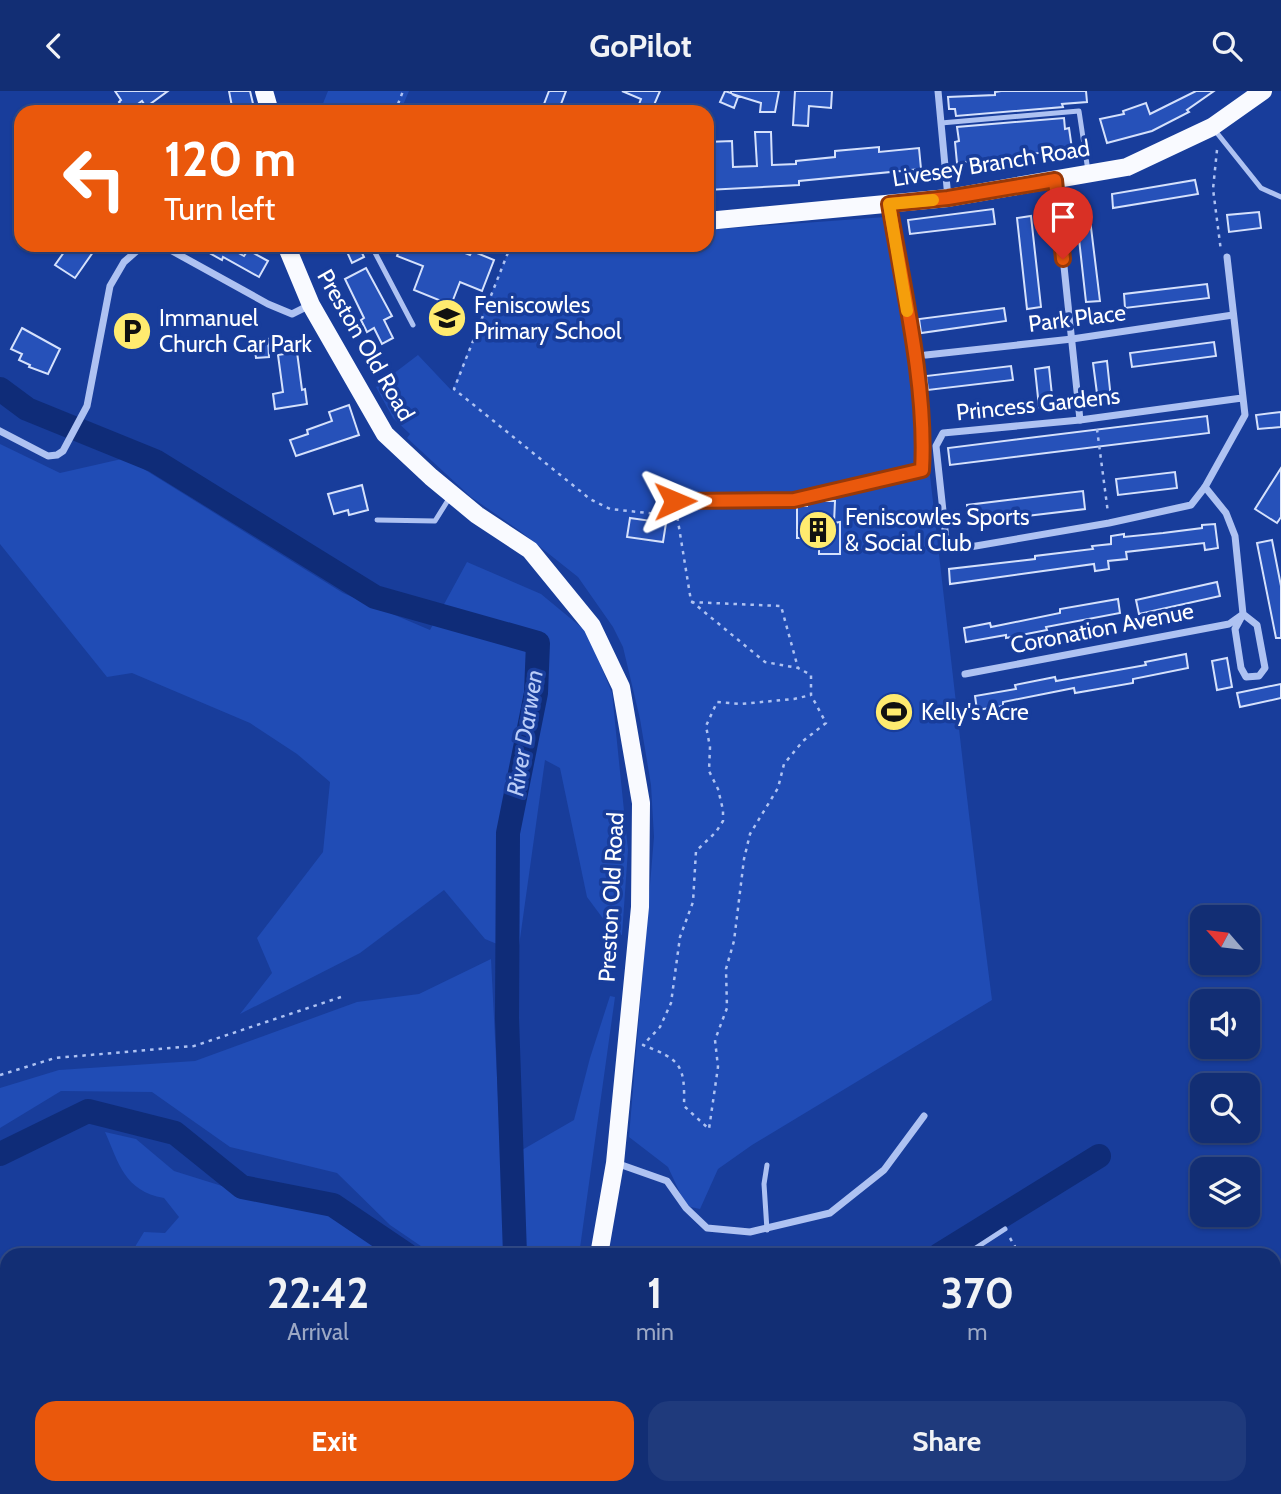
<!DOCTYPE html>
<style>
body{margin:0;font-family:Cabin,sans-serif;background:#1f3a7c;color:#f1f3f6;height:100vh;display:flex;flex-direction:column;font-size:26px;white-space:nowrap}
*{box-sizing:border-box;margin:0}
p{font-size:23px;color:#9ca8c5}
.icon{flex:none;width:38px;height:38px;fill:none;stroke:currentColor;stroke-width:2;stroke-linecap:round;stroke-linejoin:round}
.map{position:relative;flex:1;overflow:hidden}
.panel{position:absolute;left:0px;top:1157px;width:1281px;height:247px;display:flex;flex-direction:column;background:#122e74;border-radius:21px 21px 0 0;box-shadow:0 2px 5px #0004,0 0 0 2px #314a86}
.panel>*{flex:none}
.banner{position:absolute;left:14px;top:14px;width:700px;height:147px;border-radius:21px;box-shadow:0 2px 5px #0004,0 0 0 2px #314a86;background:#ea580c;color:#fff;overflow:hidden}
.needle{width:46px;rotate:298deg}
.controls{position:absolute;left:1190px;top:814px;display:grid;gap:14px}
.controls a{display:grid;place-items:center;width:70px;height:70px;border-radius:14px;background:#122e74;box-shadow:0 2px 5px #0004,0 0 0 2px #314a86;font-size:35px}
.pin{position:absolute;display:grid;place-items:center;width:60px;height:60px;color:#fff;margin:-72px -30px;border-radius:50% 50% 50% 0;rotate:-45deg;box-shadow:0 0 7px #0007}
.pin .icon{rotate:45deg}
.me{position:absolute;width:77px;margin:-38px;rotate:89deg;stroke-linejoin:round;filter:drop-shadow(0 0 5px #0008)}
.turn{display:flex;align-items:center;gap:24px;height:147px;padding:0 35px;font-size:32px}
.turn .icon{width:91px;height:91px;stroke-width:2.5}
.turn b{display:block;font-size:49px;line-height:60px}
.eta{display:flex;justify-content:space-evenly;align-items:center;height:119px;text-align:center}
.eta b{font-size:42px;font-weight:700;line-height:49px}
.cta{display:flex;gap:14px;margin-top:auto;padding:14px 35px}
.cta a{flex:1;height:80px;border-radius:21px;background:#ea580c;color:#fff;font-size:28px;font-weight:700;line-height:80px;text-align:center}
.cta a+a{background:#1f3a7c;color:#f1f3f6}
header{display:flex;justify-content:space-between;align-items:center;height:91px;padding:0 35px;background:#122e74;font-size:32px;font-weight:700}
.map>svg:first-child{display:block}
.green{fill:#204cb5}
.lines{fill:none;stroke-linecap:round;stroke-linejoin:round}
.river{stroke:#0f2c78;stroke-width:24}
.building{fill:#2651b9;stroke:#d5e1fc;stroke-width:2}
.path{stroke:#aec2f2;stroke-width:2.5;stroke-dasharray:3.5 5;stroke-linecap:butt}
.service{stroke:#aec2f2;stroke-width:5}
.minor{stroke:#aec2f2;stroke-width:7}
.primary{stroke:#f9faff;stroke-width:18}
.route-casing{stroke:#983908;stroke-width:18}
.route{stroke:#ea580c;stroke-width:12}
.slow{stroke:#f59e0b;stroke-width:12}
.labels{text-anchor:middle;stroke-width:7;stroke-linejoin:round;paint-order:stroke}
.street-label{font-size:23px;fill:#fff;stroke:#183d9b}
.poi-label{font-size:23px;fill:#fff;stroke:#183d9b;text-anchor:start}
.water-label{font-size:24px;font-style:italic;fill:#bacdf8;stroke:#183d9b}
</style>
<header><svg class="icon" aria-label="back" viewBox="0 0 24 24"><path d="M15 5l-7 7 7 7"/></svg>GoPilot<svg class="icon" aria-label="search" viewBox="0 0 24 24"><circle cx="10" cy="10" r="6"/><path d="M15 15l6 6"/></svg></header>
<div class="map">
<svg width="1281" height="1403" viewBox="0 0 1281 1403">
<rect width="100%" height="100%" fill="#183d9b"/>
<!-- green -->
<g class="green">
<polygon points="328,0 409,0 400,21 339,21 322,15"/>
<path d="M899,125C932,386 958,648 992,909L752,1054L718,1078L700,1118L686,1115L668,1076L629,1046L654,746L651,694L640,628L623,556L613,536L578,486L520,440L471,406L407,347L410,343L393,327L376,296L418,264L452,300L511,154H707V139Z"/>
<polygon points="0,353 60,382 126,367 343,502 430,539 467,471 541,503 587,541 612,602 628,759 622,844 613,841 587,806 560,677 545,669 518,862 485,848 444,799 360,862 240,923 272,882 257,847 323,761 330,691 297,663 250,632 132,582 107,586 0,453"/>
<polygon points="491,868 506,1164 434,1164 390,1134 337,1082 230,1056 152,1001 61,1000 0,1037 0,997 59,979 195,970 357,911 419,903"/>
<polygon points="610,905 615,906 579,1164 521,1164 522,1059 574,1029 590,967"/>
<path d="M105,1041L136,1048L174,1080L254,1105L324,1119L373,1141L402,1164H130L144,1141L165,1142L179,1126L164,1107C124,1100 119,1072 105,1041Z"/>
<polygon points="1281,1198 1281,1374 1274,1374 1274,1201"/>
<polygon points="570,1397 570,1396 641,1397 638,1403 569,1403"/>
<polygon points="945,1397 1131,1397 1126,1403 955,1403"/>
</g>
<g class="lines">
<!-- river -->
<g class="river">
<polyline points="0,298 27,318 155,370 375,506 538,552 536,602 508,742 507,927 515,1164"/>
<polyline points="0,1063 88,1020 175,1042 242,1096 333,1114 407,1164"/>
<polyline points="939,1164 1099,1065"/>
</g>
</g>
<!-- building -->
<g class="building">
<polygon points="115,0 168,0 146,16 142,10 127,21 119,11 121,9"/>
<polygon points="229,0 250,0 255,21 233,21"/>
<polygon points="549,0 566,0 558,21 541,21"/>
<polygon points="622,0 660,0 651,21 636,21 641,8"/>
<polygon points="725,0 731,2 731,0 779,0 775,21 760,21 761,12 732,3 738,6 734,17 720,11"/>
<polygon points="795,0 832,0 831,17 809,15 808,35 793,34"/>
<polygon points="1001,0 1086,0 1087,11 1062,13 1063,16 956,25 955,18 949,18 948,6 995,4 995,1"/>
<polygon points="1196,0 1214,0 1187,19 1189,21 1152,40 1107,52 1100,28 1124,23 1123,20 1146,12 1150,23"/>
<polygon points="1064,27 1065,38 1069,37 1072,58 957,72 955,51 959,50 957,36"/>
<polygon points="755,41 771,41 772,74 796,73 796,70 835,66 835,60 879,56 879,61 919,57 921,78 799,90 799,94 707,99 707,51 732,50 733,76 757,75"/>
<polygon points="1195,89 1198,103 1113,117 1112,103"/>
<polygon points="993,118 995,133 910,143 908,129"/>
<polygon points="1089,120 1100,210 1086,211 1076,121"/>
<polygon points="1259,121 1261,137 1229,141 1227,124"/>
<polygon points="1031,125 1041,216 1027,218 1017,127"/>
<polygon points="69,154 98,154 75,187 55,174"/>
<polygon points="195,154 230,154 228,156 244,165 248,159 268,170 259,186 223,166 222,169"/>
<polygon points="344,154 358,154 364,166 352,172"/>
<polygon points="401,154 445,154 470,164 472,160 494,169 482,200 460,191 451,214 414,199 423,175 397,165"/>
<polygon points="366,177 392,225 384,229 393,247 382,253 374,237 367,241 361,229 364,227 345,188"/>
<polygon points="1207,193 1209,207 1125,217 1124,203"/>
<polygon points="1004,217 1006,230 921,242 919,228"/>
<polygon points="22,237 60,258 48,283 29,276 30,274 19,269 22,263 11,258"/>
<polygon points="268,248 269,266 256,267 254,250"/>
<polygon points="1214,251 1216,265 1132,276 1130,262"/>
<polygon points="297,261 302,299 305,298 307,313 275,318 273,303 283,301 278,264"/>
<polygon points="1107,270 1111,308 1098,310 1093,272"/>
<polygon points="1011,275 1013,289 928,299 926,285"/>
<polygon points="1049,276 1053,314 1039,316 1035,278"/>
<polygon points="349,314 359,344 296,365 290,349 308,343 307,339 332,330 329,321"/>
<polygon points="1281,321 1281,336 1258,338 1256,324"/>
<polygon points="1207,325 1209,342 950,374 948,357"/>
<polygon points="1281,377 1281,426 1277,432 1255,418"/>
<polygon points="1175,381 1177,397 1118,404 1116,388"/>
<polygon points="362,394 368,419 349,424 348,419 334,423 328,403"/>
<polygon points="1083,400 1085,418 968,432 967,414"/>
<polygon points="813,410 835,410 834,432 840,431 840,463 819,463 819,447 797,447 797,415 807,415 807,411"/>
<polygon points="630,427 666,432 663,451 627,446"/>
<polygon points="1215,433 1218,457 1205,459 1204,452 1126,461 1127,468 1108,470 1109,478 1095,480 1094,473 950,493 949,478 1035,468 1035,465 1093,458 1092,455 1111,453 1111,445 1124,443 1124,446 1163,442 1202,437 1202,434"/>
<polygon points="1272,449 1281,495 1281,547 1276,547 1257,452"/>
<polygon points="1217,491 1220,505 1139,523 1136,509"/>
<polygon points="1118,508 1120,522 1046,536 1047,539 1006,547 1006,544 966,551 964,537 990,532 991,536 1060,522 1060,518"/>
<polygon points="1186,563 1188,577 1133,588 1133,592 1075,602 1074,597 1003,611 1003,615 977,619 975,605 1016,598 1015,594 1055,586 1056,590 1146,574 1145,571"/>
<polygon points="1227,567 1232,596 1217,599 1212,570"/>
<polygon points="1281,593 1281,607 1240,616 1237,602"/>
</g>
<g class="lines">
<!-- path -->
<g class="path">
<polyline points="395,21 403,0"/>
<polyline points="1217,59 1213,98 1221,160"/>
<polyline points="511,154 454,298 590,408 610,418 677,425"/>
<polyline points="1097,338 1108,422"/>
<polyline points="649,392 661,397"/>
<path d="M676,418L691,510L765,571L798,577L811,584V604L826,632L803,650L784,673L778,697L750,743L744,768L734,850L726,878L727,917L715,949L718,976L709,1038L684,1015C685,974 681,969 643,954L660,936L671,912L680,846L693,811L696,760L716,741L723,730V719L718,698L709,680L710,656L706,635L717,611L740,613L794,608L811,604"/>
<polyline points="691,511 781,515 798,577"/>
<polyline points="0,984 55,967 194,955 341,906"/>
<polyline points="1010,1147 1020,1164"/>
<polyline points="1257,1396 1273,1401 1281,1397"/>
</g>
<!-- service -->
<g class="service">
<polyline points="941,32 1079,20 1088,80"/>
<polyline points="1213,37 1261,97 1281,106"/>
<polyline points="371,154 413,234"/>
<path d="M662,408L675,410L794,409L922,379C927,297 904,198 890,116"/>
<polyline points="377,429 435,430 450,406"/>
<polyline points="767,1139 764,1093 767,1074"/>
<polyline points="965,1164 1005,1138"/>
<polyline points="493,1403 494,1396"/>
</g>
<!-- minor -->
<g class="minor">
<polyline points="938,0 948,107"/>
<polyline points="1055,89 1080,329"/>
<polyline points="1227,166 1245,324 1205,396 1191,414 1109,432 964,457 953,458 946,448 936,355 943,342 1080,329 1242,307"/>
<polyline points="926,264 1072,248 1233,224"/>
<polyline points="0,340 48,365 57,364 63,360 87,315 110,195 124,171 140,157 165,156 268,213 292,223 310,214"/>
<polyline points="965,583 1229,533 1243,523 1257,534 1265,577 1259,585 1246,586 1241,577 1235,538 1243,523 1235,445 1226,422 1205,396"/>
<polyline points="616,1072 667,1090 686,1117 707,1137 750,1141 830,1122 884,1079 924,1025"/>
</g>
<!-- primary -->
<g class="primary">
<polyline points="264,0 270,21"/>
<polyline points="707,130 948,107 1127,76 1212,36 1263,0"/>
<polyline points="286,154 311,214 385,343 431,386 477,424 530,459 592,535 621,596 641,712 640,816 615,1072 599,1164"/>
<polyline points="558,1403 559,1396"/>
</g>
</g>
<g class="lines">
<!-- route casing -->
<g class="route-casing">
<path id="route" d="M675,410L794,409L922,379C927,296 903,196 889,113L948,107L1055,89L1063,168"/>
</g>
<!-- route -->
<use href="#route" class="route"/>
<!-- slow -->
<polyline class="slow" points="907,220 889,113 933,109"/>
</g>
<!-- icons -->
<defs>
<g id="school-disc" transform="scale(2.0125)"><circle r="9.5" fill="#ffeb6f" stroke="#183d9b"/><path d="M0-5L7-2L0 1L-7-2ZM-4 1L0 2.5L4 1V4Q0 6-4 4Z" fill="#111"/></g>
<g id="parking-disc" transform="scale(2.0125)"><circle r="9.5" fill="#ffeb6f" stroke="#183d9b"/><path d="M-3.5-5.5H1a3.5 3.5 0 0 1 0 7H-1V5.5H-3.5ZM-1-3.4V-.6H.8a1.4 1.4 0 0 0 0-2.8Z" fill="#111"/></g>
<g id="building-disc" transform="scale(2.0125)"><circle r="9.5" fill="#ffeb6f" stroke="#183d9b"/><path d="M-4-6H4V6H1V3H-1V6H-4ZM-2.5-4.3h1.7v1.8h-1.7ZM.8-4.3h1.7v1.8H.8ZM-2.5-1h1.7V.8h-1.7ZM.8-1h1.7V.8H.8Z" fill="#111"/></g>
<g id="stadium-disc" transform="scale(2.0125)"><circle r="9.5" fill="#ffeb6f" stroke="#183d9b"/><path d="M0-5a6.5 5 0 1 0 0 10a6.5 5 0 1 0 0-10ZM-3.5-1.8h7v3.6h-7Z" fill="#111"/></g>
</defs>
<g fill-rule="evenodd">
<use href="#school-disc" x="447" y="227"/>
<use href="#parking-disc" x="132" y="240"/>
<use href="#building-disc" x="818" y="439"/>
<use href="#stadium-disc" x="894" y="621"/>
</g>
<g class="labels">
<!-- street labels -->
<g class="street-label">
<text transform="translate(991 72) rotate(-9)" y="8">Livesey Branch Road</text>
<text transform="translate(1077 227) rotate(-7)" y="8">Park Place</text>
<text transform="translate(366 254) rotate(60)" y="8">Preston Old Road</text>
<text transform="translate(1038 313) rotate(-6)" y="8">Princess Gardens</text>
<text transform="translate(1102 537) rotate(-11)" y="8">Coronation Avenue</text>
<text transform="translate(611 806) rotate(-87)" y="8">Preston Old Road</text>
</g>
<!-- poi labels -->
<g class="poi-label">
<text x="474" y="222">Feniscowles<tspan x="474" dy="26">Primary School</tspan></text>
<text x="159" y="235">Immanuel<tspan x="159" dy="26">Church Car Park</tspan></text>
<text x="845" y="434">Feniscowles Sports<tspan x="845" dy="26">&amp; Social Club</tspan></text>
<text x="921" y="629">Kelly's Acre</text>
</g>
<!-- water labels -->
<g class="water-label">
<text transform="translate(525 642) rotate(-81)" y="8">River Darwen</text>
</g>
</g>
</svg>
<div class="controls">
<a><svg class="needle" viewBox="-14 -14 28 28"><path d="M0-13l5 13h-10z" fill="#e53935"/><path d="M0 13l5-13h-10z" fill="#9ca8c5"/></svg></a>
<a><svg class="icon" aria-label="sound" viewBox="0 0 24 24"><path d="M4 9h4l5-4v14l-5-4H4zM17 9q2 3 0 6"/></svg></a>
<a><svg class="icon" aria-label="search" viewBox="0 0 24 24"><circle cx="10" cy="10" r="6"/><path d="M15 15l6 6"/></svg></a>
<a><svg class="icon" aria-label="layers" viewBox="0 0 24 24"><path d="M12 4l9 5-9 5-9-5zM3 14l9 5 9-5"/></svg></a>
</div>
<div class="pin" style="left:1063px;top:168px;background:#d93025"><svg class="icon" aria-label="arrive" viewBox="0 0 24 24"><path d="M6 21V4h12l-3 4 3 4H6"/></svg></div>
<svg class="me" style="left:675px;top:410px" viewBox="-20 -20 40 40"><path d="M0-17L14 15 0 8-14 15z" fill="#ea580c" stroke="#fff" stroke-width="4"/></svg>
<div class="banner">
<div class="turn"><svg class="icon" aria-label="left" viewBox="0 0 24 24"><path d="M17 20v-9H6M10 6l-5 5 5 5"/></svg><div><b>120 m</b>Turn left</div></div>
</div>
<section class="panel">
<div class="eta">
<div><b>22:42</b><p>Arrival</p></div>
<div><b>1</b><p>min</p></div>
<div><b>370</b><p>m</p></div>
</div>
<div class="cta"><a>Exit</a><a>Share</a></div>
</section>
</div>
